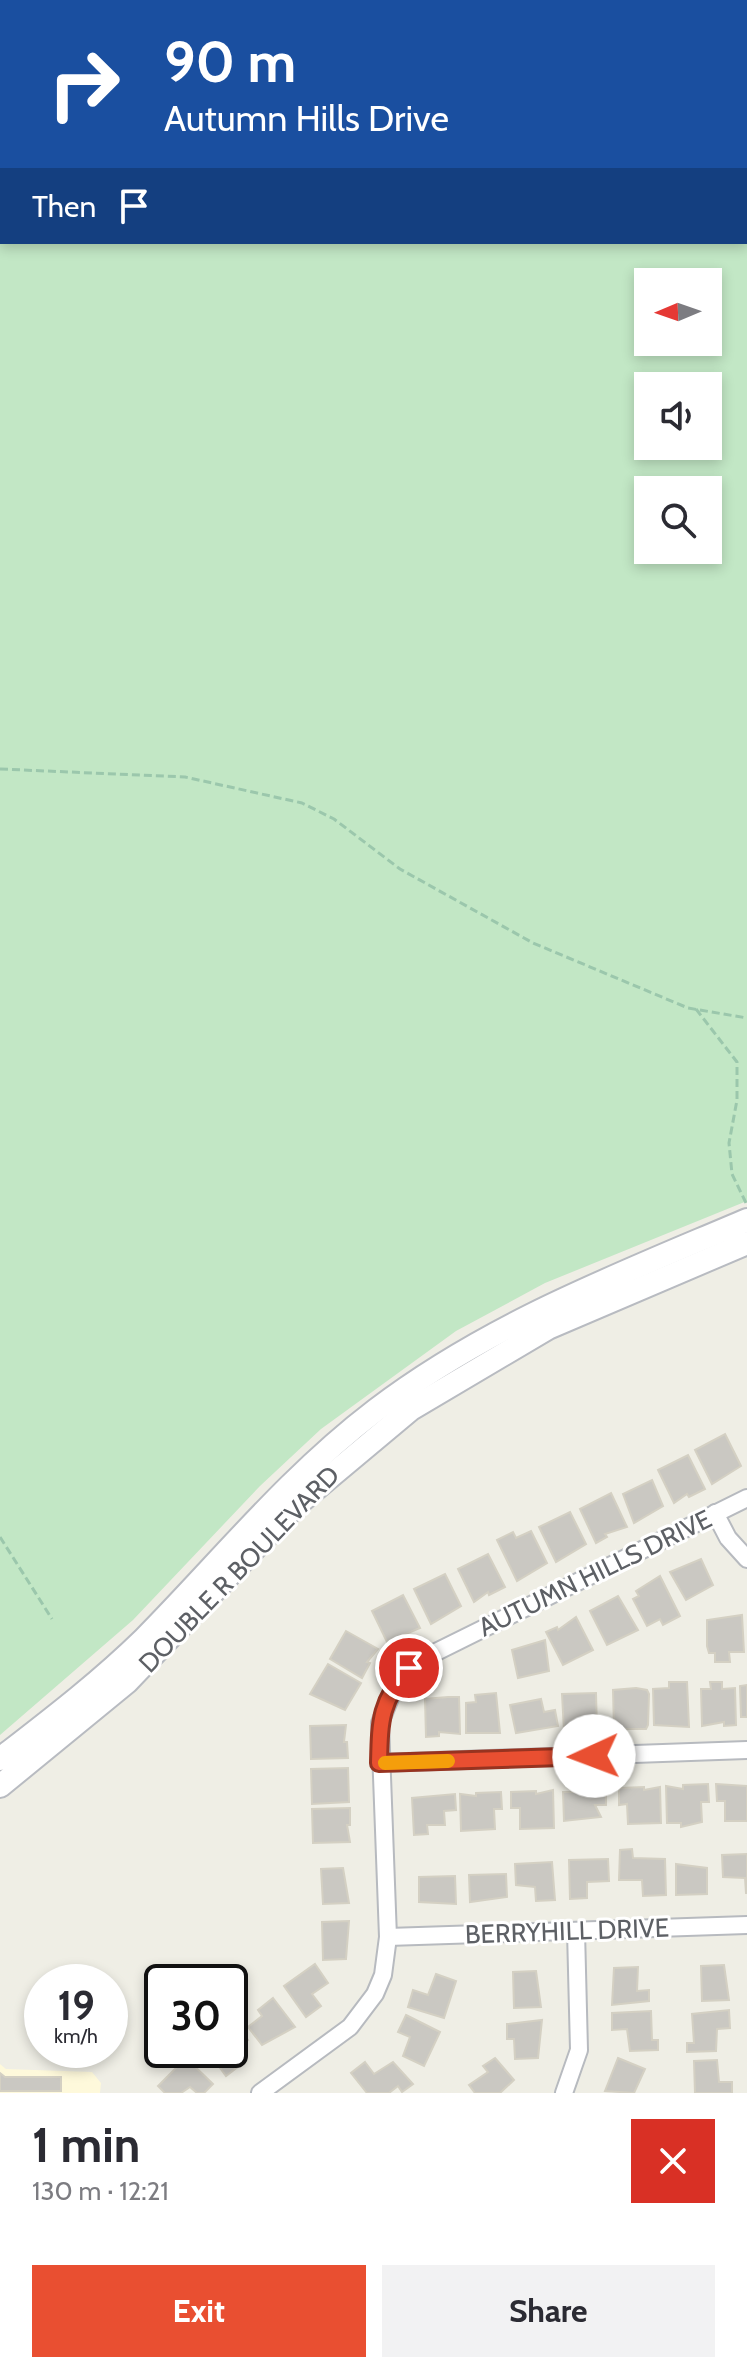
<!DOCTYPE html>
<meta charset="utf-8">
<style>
body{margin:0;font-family:Cabin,sans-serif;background:#f2f2f3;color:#2b2b33;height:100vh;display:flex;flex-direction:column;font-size:30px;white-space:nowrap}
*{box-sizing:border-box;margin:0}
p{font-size:26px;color:#7c7c81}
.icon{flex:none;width:44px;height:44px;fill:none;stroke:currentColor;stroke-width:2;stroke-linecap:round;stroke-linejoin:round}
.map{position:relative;height:2093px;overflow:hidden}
.sheet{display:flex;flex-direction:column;background:#fff;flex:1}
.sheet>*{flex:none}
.top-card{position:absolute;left:0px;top:0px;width:748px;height:244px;box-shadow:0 4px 12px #0003;background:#1a4fa0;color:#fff;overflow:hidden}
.needle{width:52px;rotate:268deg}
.fabs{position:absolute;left:634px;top:268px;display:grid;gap:16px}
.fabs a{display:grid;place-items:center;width:88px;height:88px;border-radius:0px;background:#fff;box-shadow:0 4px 12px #0003;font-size:40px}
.speed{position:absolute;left:24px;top:1964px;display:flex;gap:16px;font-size:40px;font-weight:700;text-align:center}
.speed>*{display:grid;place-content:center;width:104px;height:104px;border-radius:50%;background:#fff;box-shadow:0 4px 12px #0003;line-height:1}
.speed small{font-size:20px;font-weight:400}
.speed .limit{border:4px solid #111;border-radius:12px;background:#fff;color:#111}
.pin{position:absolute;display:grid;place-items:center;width:68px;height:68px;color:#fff;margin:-34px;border:4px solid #fff;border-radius:50%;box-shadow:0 2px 8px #0007}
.me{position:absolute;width:88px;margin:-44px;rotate:268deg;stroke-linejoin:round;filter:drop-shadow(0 0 6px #0008)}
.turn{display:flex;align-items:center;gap:28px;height:168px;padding:0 32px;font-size:36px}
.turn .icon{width:104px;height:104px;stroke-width:2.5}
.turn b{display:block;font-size:56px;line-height:68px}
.then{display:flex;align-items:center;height:76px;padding:0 32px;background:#0003;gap:16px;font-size:30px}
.round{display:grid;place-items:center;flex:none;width:84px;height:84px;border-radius:0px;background:#f2f2f3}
.overview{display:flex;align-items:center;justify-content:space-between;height:136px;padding:0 32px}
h1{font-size:48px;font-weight:700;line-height:60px}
.cta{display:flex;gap:16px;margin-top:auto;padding:16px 32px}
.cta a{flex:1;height:92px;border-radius:0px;background:#e94f31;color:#fff;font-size:32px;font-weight:700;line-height:92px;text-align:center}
.cta a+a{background:#f2f2f3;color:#2b2b33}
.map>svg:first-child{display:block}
.commercial{fill:#fef9db}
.green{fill:#c2e7c5;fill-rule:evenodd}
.building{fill:#cac8c2;stroke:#d4d0c3;stroke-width:2}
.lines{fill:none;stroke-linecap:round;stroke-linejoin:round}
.minor-casing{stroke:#b7babf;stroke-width:20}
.secondary-casing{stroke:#b8bbc1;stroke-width:26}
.path{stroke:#9bc7ac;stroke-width:3;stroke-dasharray:8 4;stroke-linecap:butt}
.minor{stroke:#fff;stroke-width:16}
.secondary{stroke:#fff;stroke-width:22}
.route-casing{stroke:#973320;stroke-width:20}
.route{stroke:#e94f31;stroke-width:14}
.slow{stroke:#f59e0b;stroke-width:14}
.labels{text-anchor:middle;stroke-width:6;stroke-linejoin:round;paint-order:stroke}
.street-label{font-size:26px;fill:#5d6065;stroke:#fff}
</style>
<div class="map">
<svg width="747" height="2093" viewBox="0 0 747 2093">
<rect width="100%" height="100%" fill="#efeee5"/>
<!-- commercial -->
<polygon class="commercial" points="0,2064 6,2069 92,2072 101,2083 100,2093 0,2093"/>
<!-- green -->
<path class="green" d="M0,0H747V1201L545,1283L456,1331L321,1429L260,1486L133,1620L0,1735ZM2,2H746V242H2ZM648,282H708V342H648ZM648,386H708V446H648ZM648,490H708V550H648Z"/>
<!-- building -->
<g class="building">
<polygon points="725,1434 741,1466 712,1484 695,1450"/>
<polygon points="688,1455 705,1489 689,1497 687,1494 674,1503 658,1470"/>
<polygon points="652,1480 663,1506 634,1523 623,1494"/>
<polygon points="611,1493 627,1527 605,1534 607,1537 596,1543 580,1509"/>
<polygon points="570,1512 586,1544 556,1562 539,1527"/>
<polygon points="531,1531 547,1563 517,1581 497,1540 513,1532 516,1538"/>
<polygon points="488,1554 505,1587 489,1595 488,1592 474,1602 458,1569"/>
<polygon points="701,1559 713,1585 686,1600 670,1572"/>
<polygon points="445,1574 461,1606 431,1624 414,1589"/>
<polygon points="660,1576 680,1616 663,1625 660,1619 647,1626 633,1599 639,1596 636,1591"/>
<polygon points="403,1595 420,1628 387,1642 372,1611"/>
<polygon points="618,1596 638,1630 607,1645 590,1611"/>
<polygon points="742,1615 744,1652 729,1652 730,1662 715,1662 715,1653 709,1653 707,1646 707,1620"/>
<polygon points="576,1617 593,1650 563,1665 546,1632 557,1627 558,1630"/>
<polygon points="346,1631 378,1649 367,1662 370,1663 362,1678 330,1659"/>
<polygon points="545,1640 549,1671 518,1678 512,1650"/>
<polygon points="328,1664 361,1683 345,1710 310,1694"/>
<polygon points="669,1682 687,1682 689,1727 654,1725 653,1689 669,1688"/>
<polygon points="710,1682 722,1682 722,1689 735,1688 736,1725 724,1726 724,1722 702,1726 701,1689 711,1689"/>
<polygon points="747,1685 747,1717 741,1717 740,1686"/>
<polygon points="636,1688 647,1690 649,1694 648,1725 646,1729 614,1729 613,1690"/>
<polygon points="496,1693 500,1733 466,1733 466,1703 476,1702 475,1695"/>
<polygon points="596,1693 597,1730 580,1731 580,1727 564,1731 562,1694"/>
<polygon points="448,1697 459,1697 460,1734 439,1732 439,1736 426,1737 425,1699"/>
<polygon points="541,1699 544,1712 555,1710 558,1726 516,1733 510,1705"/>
<polygon points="346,1725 344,1742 347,1742 348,1758 311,1759 310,1726"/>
<polygon points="348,1768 349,1802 312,1804 311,1769"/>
<polygon points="708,1784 709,1802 701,1802 702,1822 681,1827 681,1823 667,1823 666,1786 683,1789 683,1785"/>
<polygon points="716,1784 747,1786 747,1821 725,1821 725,1801 717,1801"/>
<polygon points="644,1787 644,1790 660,1787 661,1823 628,1824 627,1804 619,1805 619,1788"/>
<polygon points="581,1789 606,1789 606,1805 595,1805 601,1817 564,1821 563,1792 580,1792"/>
<polygon points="553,1790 554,1828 520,1829 520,1808 511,1808 511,1792 536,1791 536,1794"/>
<polygon points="501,1792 502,1809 494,1809 495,1829 461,1831 460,1794 476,1796 476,1793"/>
<polygon points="455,1794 456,1810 444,1811 445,1825 427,1825 428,1834 414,1835 412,1798"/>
<polygon points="350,1808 350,1825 347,1825 350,1842 313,1843 312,1809"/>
<polygon points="632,1849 633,1858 665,1859 666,1895 643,1896 642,1880 619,1880 620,1850"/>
<polygon points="747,1854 747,1893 746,1893 745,1878 723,1877 722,1855"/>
<polygon points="608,1859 609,1881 587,1882 587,1898 570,1899 569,1860"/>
<polygon points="552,1862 555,1900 536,1901 535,1887 516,1885 515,1864"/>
<polygon points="676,1864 707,1868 707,1894 676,1895"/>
<polygon points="343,1868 349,1903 323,1904 321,1869"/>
<polygon points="506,1874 507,1897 470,1902 469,1875"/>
<polygon points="455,1876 456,1904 419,1902 419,1877"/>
<polygon points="349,1921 346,1959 323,1960 322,1922"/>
<polygon points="315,1964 328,1983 312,1994 321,2006 306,2017 284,1986"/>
<polygon points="724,1965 729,2000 702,2001 701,1966"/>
<polygon points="638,1967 637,1991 649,1990 649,2001 612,2005 614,1968"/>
<polygon points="536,1971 541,2007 514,2008 513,1972"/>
<polygon points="436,1974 456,1981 444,2018 408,2007 413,1990 428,1995"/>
<polygon points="273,1998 295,2027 262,2045 248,2027 262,2016 258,2010"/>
<polygon points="729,2010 730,2028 717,2029 716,2051 687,2052 687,2043 694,2043 692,2014"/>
<polygon points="651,2011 652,2040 658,2040 658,2050 630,2051 627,2029 612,2030 612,2013"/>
<polygon points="406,2015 440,2032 424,2066 403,2056 410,2037 398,2032"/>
<polygon points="542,2020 538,2058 515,2059 514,2039 507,2039 507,2024"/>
<polygon points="235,2022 248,2040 231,2055 239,2066 226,2076 207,2050 230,2050 230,2026"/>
<polygon points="186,2058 213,2084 204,2093 197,2093 190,2087 181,2093 165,2093 158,2086"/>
<polygon points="495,2058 514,2080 500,2093 475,2093 469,2085 488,2072 483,2066"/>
<polygon points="618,2058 645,2069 634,2093 605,2091"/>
<polygon points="717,2060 719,2082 732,2082 732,2093 695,2093 694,2061"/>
<polygon points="365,2062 374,2074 393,2062 413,2084 402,2092 398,2086 389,2093 367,2093 351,2073"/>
<polygon points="0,2073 5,2077 61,2077 61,2091 0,2091"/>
</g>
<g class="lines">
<!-- minor casing -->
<g class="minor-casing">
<g id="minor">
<polyline points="715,1513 728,1538 747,1559"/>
<polyline points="379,1763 747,1750"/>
<polyline points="388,1937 747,1925"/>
<polyline points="260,2093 350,2027 375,1994 383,1975 388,1937 380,1723 396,1683 424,1658 747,1498"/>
<polyline points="564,2093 579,2050 576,1931"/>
</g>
</g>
<!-- secondary casing -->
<g class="secondary-casing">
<g id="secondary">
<path d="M0,1759C49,1721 99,1683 144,1639C221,1561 288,1477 376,1410C489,1324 618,1275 747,1220"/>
<polyline points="0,1786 127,1682 295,1506 411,1409 548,1328 747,1243"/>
</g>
</g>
<!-- path -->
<g class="path">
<polyline points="19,0 20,2"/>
<polyline points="136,0 138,2"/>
<polyline points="0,769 185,777 302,803 334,819 400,869 533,943 688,1008 747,1018"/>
<polyline points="696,1009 737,1062 737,1100 729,1143 732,1174 746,1203"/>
<polyline points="0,1537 52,1619"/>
</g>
<!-- minor -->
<use href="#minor" class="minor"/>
<!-- secondary -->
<use href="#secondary" class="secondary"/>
</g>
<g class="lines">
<!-- route casing -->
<g class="route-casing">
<path id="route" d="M409,1668C380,1701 380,1721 379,1763L594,1756"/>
</g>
<!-- route -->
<use href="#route" class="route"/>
<!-- slow -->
<polyline class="slow" points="385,1763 448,1761"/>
</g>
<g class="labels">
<!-- street labels -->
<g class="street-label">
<text transform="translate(239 1569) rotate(-46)" y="9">DOUBLE R BOULEVARD</text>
<text transform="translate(595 1573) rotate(-26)" y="9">AUTUMN HILLS DRIVE</text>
<text transform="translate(567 1931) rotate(-2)" y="9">BERRYHILL DRIVE</text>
</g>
</g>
</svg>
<div class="fabs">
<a><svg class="needle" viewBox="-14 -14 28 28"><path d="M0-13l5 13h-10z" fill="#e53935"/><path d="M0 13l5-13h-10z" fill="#7c7c81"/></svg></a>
<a><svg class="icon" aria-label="sound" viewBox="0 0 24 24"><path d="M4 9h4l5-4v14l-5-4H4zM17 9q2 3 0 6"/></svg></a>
<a><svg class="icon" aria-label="search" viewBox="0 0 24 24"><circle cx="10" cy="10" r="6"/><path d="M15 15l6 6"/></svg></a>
</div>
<div class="speed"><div>19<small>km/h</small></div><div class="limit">30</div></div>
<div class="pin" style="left:409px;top:1668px;background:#d93025"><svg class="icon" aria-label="arrive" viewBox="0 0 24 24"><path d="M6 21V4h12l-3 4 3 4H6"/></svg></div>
<svg class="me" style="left:594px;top:1756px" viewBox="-20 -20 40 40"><circle r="19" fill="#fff"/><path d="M0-13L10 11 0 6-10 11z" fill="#e94f31"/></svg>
<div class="top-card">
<div class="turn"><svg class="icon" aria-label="right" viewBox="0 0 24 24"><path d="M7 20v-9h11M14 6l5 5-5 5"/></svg><div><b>90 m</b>Autumn Hills Drive</div></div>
<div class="then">Then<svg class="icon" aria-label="arrive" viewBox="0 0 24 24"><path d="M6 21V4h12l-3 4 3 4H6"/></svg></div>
</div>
</div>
<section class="sheet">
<div class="overview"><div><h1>1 min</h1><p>130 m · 12:21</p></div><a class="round" style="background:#d93025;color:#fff"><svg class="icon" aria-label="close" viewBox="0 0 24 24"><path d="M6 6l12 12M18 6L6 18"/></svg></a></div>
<div class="cta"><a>Exit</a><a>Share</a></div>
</section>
